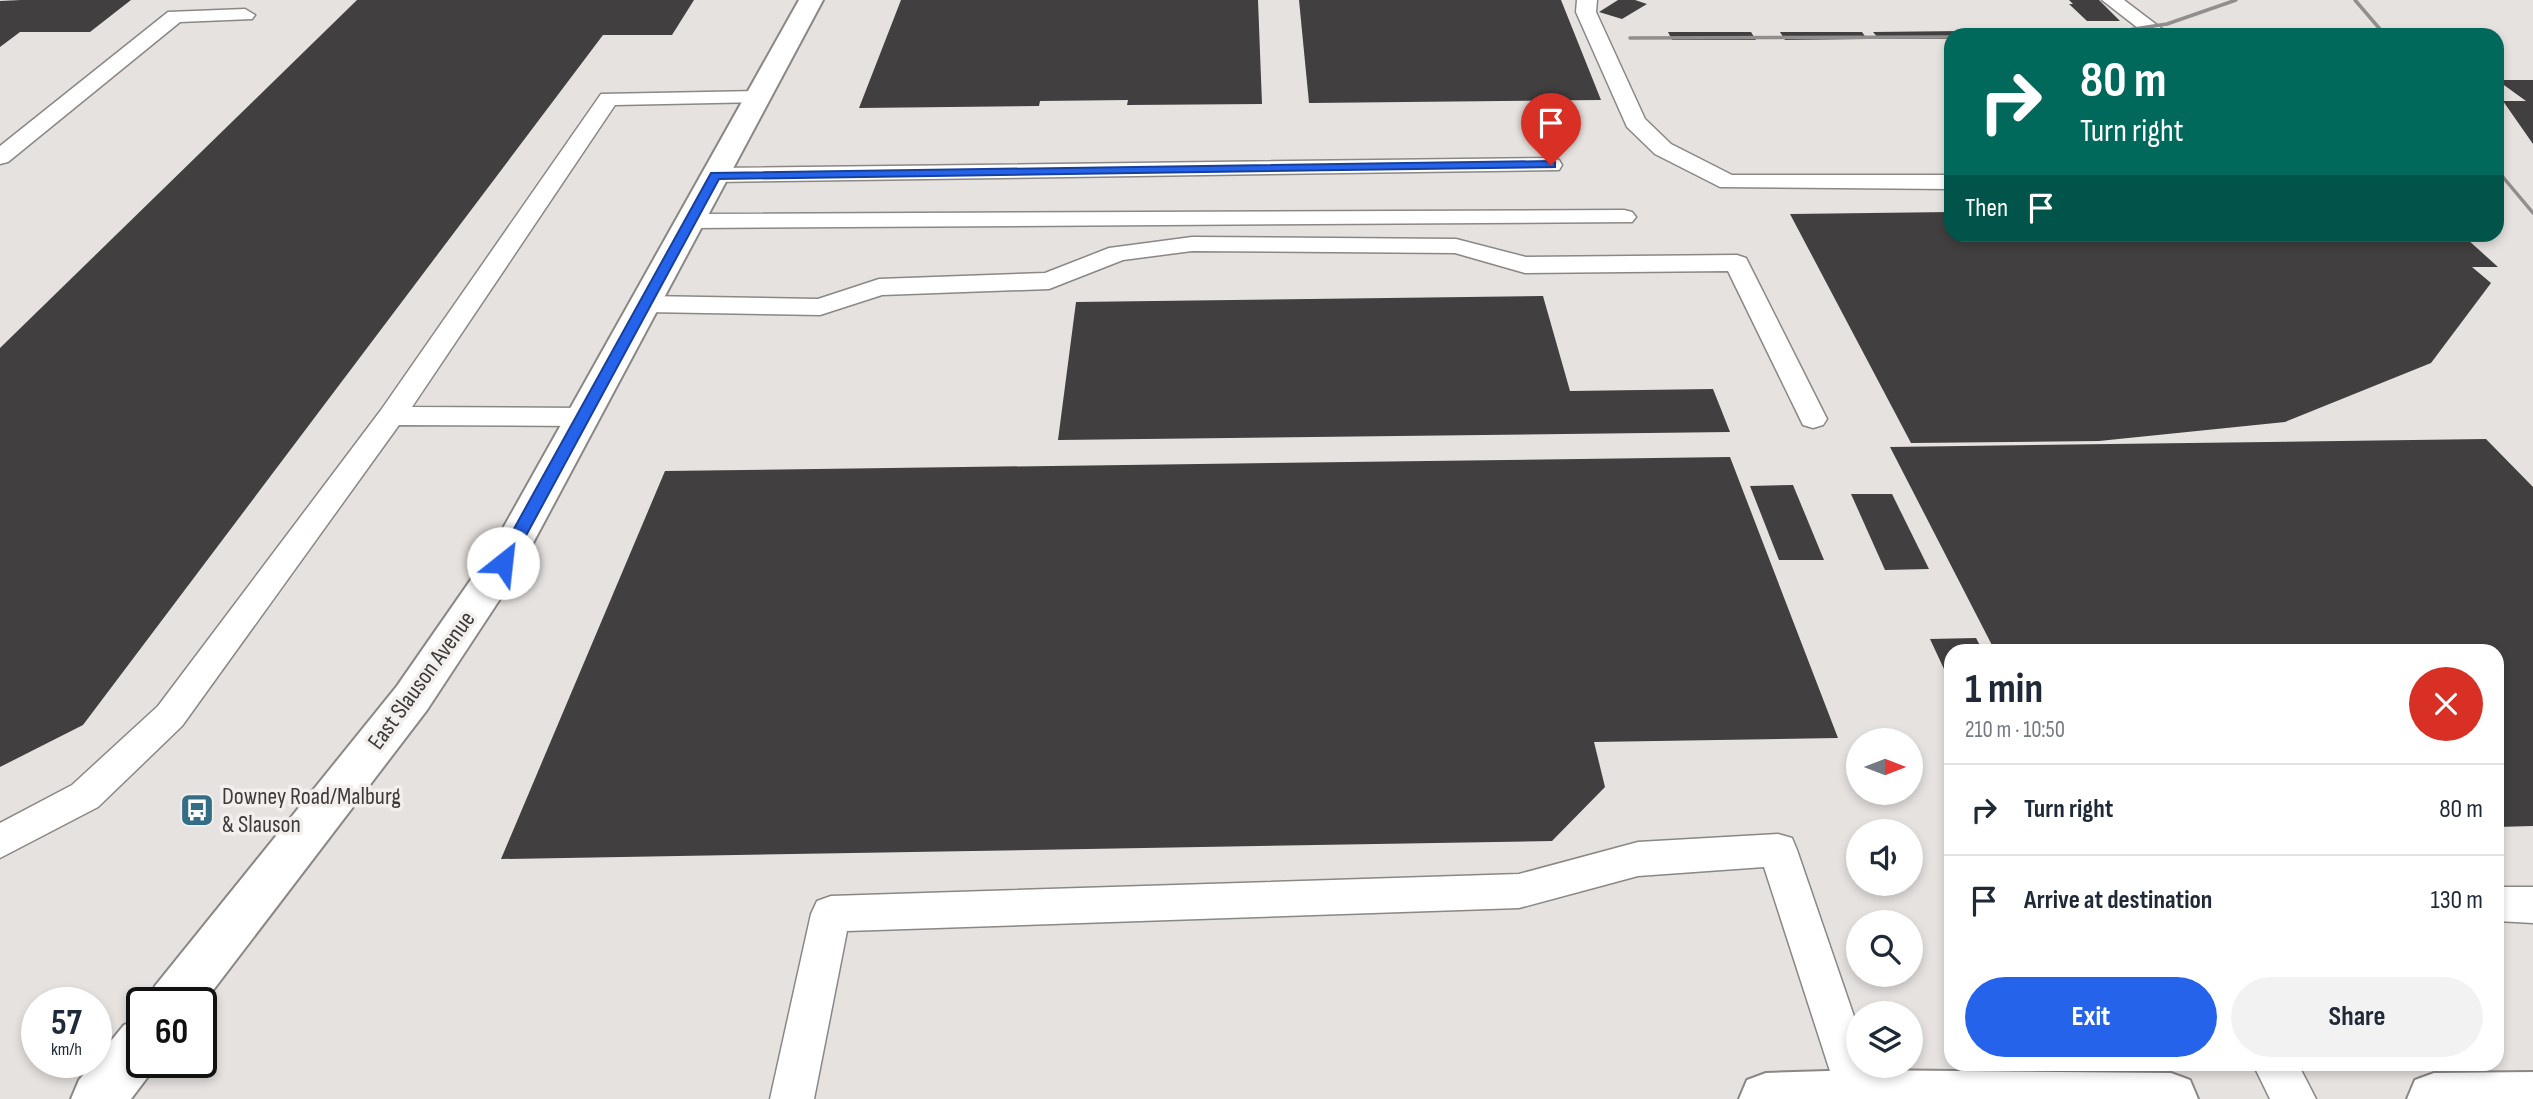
<!DOCTYPE html>
<meta charset="utf-8">
<style>
body{margin:0;font-family:"Sofia Sans Condensed",sans-serif;background:#f2f2f3;color:#1f2937;height:100vh;display:flex;flex-direction:column;font-size:26px;white-space:nowrap}
*{box-sizing:border-box;margin:0}
p{font-size:23px;color:#747a83}
.icon{flex:none;width:38px;height:38px;fill:none;stroke:currentColor;stroke-width:2;stroke-linecap:round;stroke-linejoin:round}
.map{position:relative;flex:1;overflow:hidden}
.panel{position:absolute;left:1944px;top:644px;width:560px;height:427px;display:flex;flex-direction:column;background:#fff;border-radius:21px;box-shadow:0 4px 10px #0003}
.panel>*{flex:none}
.top-card{position:absolute;left:1944px;top:28px;width:560px;height:214px;border-radius:21px;box-shadow:0 4px 10px #0003;background:#00695c;color:#fff;overflow:hidden}
.needle{width:46px;rotate:90deg}
.fabs{position:absolute;left:1846px;top:728px;display:grid;gap:14px}
.fabs a{display:grid;place-items:center;width:77px;height:77px;border-radius:50%;background:#fff;box-shadow:0 4px 10px #0003;font-size:35px}
.speed{position:absolute;left:21px;top:987px;display:flex;gap:14px;font-size:35px;font-weight:700;text-align:center}
.speed>*{display:grid;place-content:center;width:91px;height:91px;border-radius:50%;background:#fff;box-shadow:0 4px 10px #0003;line-height:1}
.speed small{font-size:18px;font-weight:400}
.speed .limit{border:4px solid #111;border-radius:10px;background:#fff;color:#111}
.pin{position:absolute;display:grid;place-items:center;width:60px;height:60px;color:#fff;margin:-72px -30px;border-radius:50% 50% 50% 0;rotate:-45deg;box-shadow:0 0 7px #0007}
.pin .icon{rotate:45deg}
.me{position:absolute;width:77px;margin:-38px;rotate:29deg;stroke-linejoin:round;filter:drop-shadow(0 0 5px #0008)}
.turn{display:flex;align-items:center;gap:24px;height:147px;padding:0 21px;font-size:32px}
.turn .icon{width:91px;height:91px;stroke-width:2.5}
.turn b{display:block;font-size:49px;line-height:60px}
.then{display:flex;align-items:center;height:66px;padding:0 21px;background:#0003;gap:14px;font-size:26px}
.round{display:grid;place-items:center;flex:none;width:74px;height:74px;border-radius:37px;background:#f2f2f3}
.head{display:flex;align-items:center;justify-content:space-between;height:119px;padding:0 21px}
h1{font-size:42px;font-weight:700;line-height:52px}
.primary-button{display:flex;gap:14px;margin-top:auto;padding:14px 21px}
.primary-button a{flex:1;height:80px;border-radius:42px;background:#2563eb;color:#fff;font-size:28px;font-weight:700;line-height:80px;text-align:center}
.primary-button a+a{background:#f2f2f3;color:#1f2937}
ul{padding:0;list-style:none}
li{display:flex;align-items:center;gap:21px;height:91px;padding:0 21px;border-top:2px solid #e0e1e3}
li div{flex:1}
li b{display:block;font-size:26px}
li em{font-style:normal}
.map>svg:first-child{display:block}
.building{fill:#423f40}
.lines{fill:none;stroke-linecap:round;stroke-linejoin:round}
.service-casing{stroke:#8a8785;stroke-width:3}
.secondary-casing{stroke:#8a8785;stroke-width:4}
.primary-casing{stroke:#8a8785;stroke-width:4}
.service{fill:#fff;fill-rule:evenodd}
.secondary{fill:#fff;fill-rule:evenodd}
.primary{fill:#fff;fill-rule:evenodd}
.rail{stroke:#918e8d;stroke-width:3.5}
.route{fill:#2563eb;stroke:#184099;stroke-width:2}
.labels{text-anchor:middle;stroke-width:7;stroke-linejoin:round;paint-order:stroke}
.street-label{font-size:24px;fill:#3d3b3a;stroke:#f3efed}
.poi-label{font-size:24px;fill:#3d3b3a;stroke:#f3efed;text-anchor:start}
</style>
<div class="map">
<svg width="2533" height="1099" viewBox="0 0 2533 1099">
<rect width="100%" height="100%" fill="#e6e2e0"/>
<!-- building -->
<g class="building">
<polygon points="21,0 131,0 90,32 20,32 0,47 0,1"/>
<polygon points="357,0 694,0 672,35 603,35 83,725 0,767 0,348"/>
<polygon points="901,0 1258,0 1262,104 1127,105 1128,100 1040,101 1039,106 859,108"/>
<polygon points="1299,0 1561,0 1601,100 1309,103"/>
<polygon points="1618,0 1635,0 1647,4 1622,19 1599,12"/>
<polygon points="2069,0 2099,0 2120,21 2087,21 2069,4 2073,4"/>
<polygon points="2071,30 2076,35 1986,35 1983,31"/>
<polygon points="1963,31 1967,35 1951,35 1951,39 1879,39 1873,32"/>
<polygon points="1668,32 1751,32 1756,40 1672,40"/>
<polygon points="1780,32 1862,32 1867,39 1785,40"/>
<polygon points="2497,80 2533,80 2533,144 2503,101 2526,101"/>
<polygon points="1951,212 1951,234 2436,234 2442,239 2467,239 2498,267 2472,267 2491,283 2431,363 2285,422 2099,441 1911,443 1790,214"/>
<polygon points="1543,296 1570,391 1713,389 1730,432 1058,440 1076,302"/>
<polygon points="2486,439 2533,487 2533,826 2497,827 2497,651 1995,651 1890,447"/>
<polygon points="1730,457 1838,738 1594,742 1605,787 1552,841 501,859 665,471"/>
<polygon points="1793,485 1824,560 1779,560 1750,486"/>
<polygon points="1851,494 1892,494 1929,569 1885,570"/>
<polygon points="1976,638 1983,651 1951,651 1951,684 1930,639"/>
</g>
<g class="lines">
<!-- service casing -->
<g class="service-casing">
<g id="service">
<polygon points="1577,0 1597,0 1596,12 1645,119 1671,144 1732,175 1951,175 1951,189 1720,187 1655,154 1627,127 1576,12"/>
<polygon points="2102,0 2124,0 2170,35 2147,35"/>
<polygon points="245,9 255,15 252,19 180,22 8,162 0,164 0,146 168,12"/>
<polygon points="758,91 766,92 769,97 766,102 615,105 412,407 583,408 593,411 597,417 593,423 583,426 399,425 182,726 98,807 0,858 0,823 72,785 158,706 381,410 601,94"/>
<polygon points="1551,158 1559,160 1562,165 1559,170 715,182 707,180 703,175 707,170 715,168"/>
<polygon points="1624,210 1632,212 1636,217 1632,222 691,228 682,226 679,221 682,216 691,214"/>
<polygon points="1192,237 1456,239 1526,257 1737,255 1746,258 1827,419 1823,425 1813,428 1803,425 1728,271 1525,273 1455,253 1192,251 1123,260 1049,289 882,295 820,315 645,312 636,310 632,304 636,298 645,296 818,299 879,279 1045,273 1109,248"/>
<polygon points="1778,834 1792,838 1797,850 1858,1028 1858,1066 1871,1066 1881,1099 1839,1099 1764,867 1638,876 1519,908 847,931 814,1099 770,1099 811,914 817,901 831,896 1519,874 1638,842"/>
<polygon points="2497,887 2533,887 2533,923 2497,921"/>
<polygon points="2253,1064 2298,1064 2316,1099 2270,1099"/>
</g>
</g>
<!-- secondary casing -->
<g class="secondary-casing">
<g id="secondary">
<polygon points="1860,1070 2171,1073 2190,1080 2198,1099 1739,1099 1747,1080 1766,1073"/>
<polygon points="2533,1072 2533,1099 2407,1099 2415,1080 2434,1073"/>
</g>
</g>
<!-- primary casing -->
<g class="primary-casing">
<g id="primary">
<polygon points="799,0 823,0 517,573 427,710 201,1006 201,1003 148,1003 155,986 397,686 488,555"/>
<polygon points="142,1018 142,1062 159,1062 131,1099 71,1099 79,1080 124,1025"/>
</g>
</g>
<!-- service -->
<use href="#service" class="service"/>
<!-- secondary -->
<use href="#secondary" class="secondary"/>
<!-- primary -->
<use href="#primary" class="primary"/>
<!-- rail -->
<g class="rail">
<polyline points="2355,0 2385,35"/>
<polyline points="2095,35 2167,24 2236,0"/>
<polyline points="1630,38 1951,37"/>
<polyline points="2497,170 2533,213"/>
</g>
</g>
<!-- route -->
<polygon class="route" points="1551,161 1555,162 1555,167 719,179 509,567 497,567 495,563 711,173"/>
<!-- icons -->
<defs>
<g id="bus-square" transform="scale(1.75)"><rect x="-9" y="-9" width="18" height="18" rx="4" fill="#336d86" stroke="#f3efed"/><path d="M-5-6H5V4H4V6H2V4H-2V6H-4V4H-5ZM-3.5-4V0h7V-4ZM-3.5 1.2v1.5H-2V1.2ZM2 1.2v1.5H3.5V1.2Z" fill="#fff"/></g>
</defs>
<g fill-rule="evenodd">
<use href="#bus-square" x="197" y="810"/>
</g>
<g class="labels">
<!-- street labels -->
<g class="street-label">
<text transform="translate(421 680) rotate(-54)" y="8">East Slauson Avenue</text>
</g>
<!-- poi labels -->
<g class="poi-label">
<text x="222" y="804">Downey Road/Malburg<tspan x="222" dy="28">&amp; Slauson</tspan></text>
</g>
</g>
</svg>
<div class="fabs">
<a><svg class="needle" viewBox="-14 -14 28 28"><path d="M0-13l5 13h-10z" fill="#e53935"/><path d="M0 13l5-13h-10z" fill="#747a83"/></svg></a>
<a><svg class="icon" aria-label="sound" viewBox="0 0 24 24"><path d="M4 9h4l5-4v14l-5-4H4zM17 9q2 3 0 6"/></svg></a>
<a><svg class="icon" aria-label="search" viewBox="0 0 24 24"><circle cx="10" cy="10" r="6"/><path d="M15 15l6 6"/></svg></a>
<a><svg class="icon" aria-label="layers" viewBox="0 0 24 24"><path d="M12 4l9 5-9 5-9-5zM3 14l9 5 9-5"/></svg></a>
</div>
<div class="speed"><div>57<small>km/h</small></div><div class="limit">60</div></div>
<div class="pin" style="left:1551px;top:165px;background:#d93025"><svg class="icon" aria-label="arrive" viewBox="0 0 24 24"><path d="M6 21V4h12l-3 4 3 4H6"/></svg></div>
<svg class="me" style="left:503px;top:563px" viewBox="-20 -20 40 40"><circle r="19" fill="#fff"/><path d="M0-13L10 11 0 6-10 11z" fill="#2563eb"/></svg>
<div class="top-card">
<div class="turn"><svg class="icon" aria-label="right" viewBox="0 0 24 24"><path d="M7 20v-9h11M14 6l5 5-5 5"/></svg><div><b>80 m</b>Turn right</div></div>
<div class="then">Then<svg class="icon" aria-label="arrive" viewBox="0 0 24 24"><path d="M6 21V4h12l-3 4 3 4H6"/></svg></div>
</div>
<section class="panel">
<div class="head"><div><h1>1 min</h1><p>210 m · 10:50</p></div><a class="round" style="background:#d93025;color:#fff"><svg class="icon" aria-label="close" viewBox="0 0 24 24"><path d="M6 6l12 12M18 6L6 18"/></svg></a></div>
<ul>
<li><svg class="icon" aria-label="right" viewBox="0 0 24 24"><path d="M7 20v-9h11M14 6l5 5-5 5"/></svg><div><b>Turn right</b></div><em>80 m</em></li>
<li><svg class="icon" aria-label="arrive" viewBox="0 0 24 24"><path d="M6 21V4h12l-3 4 3 4H6"/></svg><div><b>Arrive at destination</b></div><em>130 m</em></li>
</ul>
<div class="primary-button"><a>Exit</a><a>Share</a></div>
</section>
</div>
